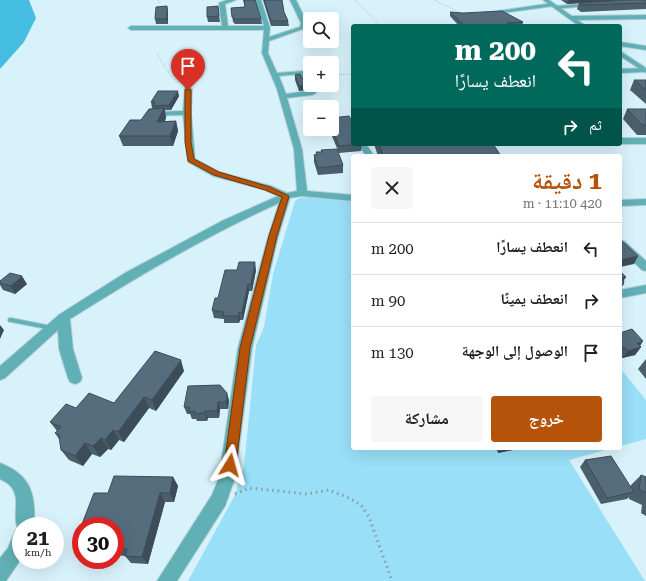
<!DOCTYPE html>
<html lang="ar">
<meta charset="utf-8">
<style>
body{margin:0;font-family:"Roboto Serif","Noto Naskh Arabic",serif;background:#f6f6f6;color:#202124;direction:rtl;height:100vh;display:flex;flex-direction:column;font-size:15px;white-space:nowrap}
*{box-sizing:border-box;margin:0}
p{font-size:13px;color:#757577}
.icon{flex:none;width:22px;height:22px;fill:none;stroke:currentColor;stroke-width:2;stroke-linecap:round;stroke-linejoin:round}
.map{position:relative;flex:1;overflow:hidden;direction:ltr}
.details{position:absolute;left:351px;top:154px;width:271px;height:296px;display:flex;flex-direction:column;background:#fff;border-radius:4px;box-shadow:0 4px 16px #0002;direction:rtl}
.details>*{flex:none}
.hud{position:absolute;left:351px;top:24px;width:271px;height:122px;border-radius:4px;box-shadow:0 4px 16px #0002;direction:rtl;background:#00695c;color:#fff;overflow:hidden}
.fabs{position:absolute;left:303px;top:12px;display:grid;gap:8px}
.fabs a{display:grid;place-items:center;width:36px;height:36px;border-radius:4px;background:#fff;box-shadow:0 4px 16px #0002;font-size:20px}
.speed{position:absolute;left:12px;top:517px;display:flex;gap:8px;font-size:20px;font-weight:700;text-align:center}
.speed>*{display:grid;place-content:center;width:52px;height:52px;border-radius:50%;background:#fff;box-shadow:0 4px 16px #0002;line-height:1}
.speed small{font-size:10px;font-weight:400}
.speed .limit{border:6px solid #d22;background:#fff;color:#111}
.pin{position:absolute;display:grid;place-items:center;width:34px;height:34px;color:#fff;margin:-41px -17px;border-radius:50% 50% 50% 0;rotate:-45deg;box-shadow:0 0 4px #0007}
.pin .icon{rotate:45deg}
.me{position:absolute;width:44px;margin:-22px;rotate:8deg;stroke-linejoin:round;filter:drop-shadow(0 0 3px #0008)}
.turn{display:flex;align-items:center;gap:14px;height:84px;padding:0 20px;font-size:18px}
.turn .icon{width:52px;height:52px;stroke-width:2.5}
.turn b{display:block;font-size:28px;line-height:34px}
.then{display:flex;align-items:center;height:38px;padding:0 20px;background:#0003;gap:8px;font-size:15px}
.round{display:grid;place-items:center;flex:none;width:42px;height:42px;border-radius:4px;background:#f6f6f6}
.overview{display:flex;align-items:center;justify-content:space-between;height:68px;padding:0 20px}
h1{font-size:24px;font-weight:700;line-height:30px;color:#b45309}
.action{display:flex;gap:8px;margin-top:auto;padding:8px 20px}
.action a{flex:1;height:46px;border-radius:4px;background:#b45309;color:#fff;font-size:16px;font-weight:700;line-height:46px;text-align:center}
.action a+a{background:#f6f6f6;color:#202124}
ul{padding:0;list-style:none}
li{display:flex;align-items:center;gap:12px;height:52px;padding:0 20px;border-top:1px solid #e0e0e0}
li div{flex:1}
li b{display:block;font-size:15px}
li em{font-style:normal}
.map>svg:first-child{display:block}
.green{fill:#98dff7}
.forest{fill:#45bde1}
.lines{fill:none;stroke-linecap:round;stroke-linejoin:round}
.service-casing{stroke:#b6ced7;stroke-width:2}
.minor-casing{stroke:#b6ced7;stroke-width:2}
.tertiary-casing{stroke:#b6ced7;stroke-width:2}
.path-far1{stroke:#889ca4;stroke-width:1;stroke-dasharray:0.5 1.5;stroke-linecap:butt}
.path{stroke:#889ca4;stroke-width:3;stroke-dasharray:1.5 4;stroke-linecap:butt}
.service{fill:#60b0b6;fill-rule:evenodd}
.minor{fill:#60b0b6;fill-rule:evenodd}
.tertiary{fill:#60b0b6;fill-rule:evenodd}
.wall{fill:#4a5e6c}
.shaded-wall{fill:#3c4c58}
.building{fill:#566d7e;stroke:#3c4c58}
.route{fill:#b45309;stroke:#753606}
</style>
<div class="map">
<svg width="646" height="581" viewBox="0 0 646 581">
<rect width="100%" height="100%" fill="#d8f2fc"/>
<!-- green -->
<g class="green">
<polygon points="309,197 353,202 353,448 613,448 569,460 645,581 188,581 235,495 244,466 256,346 264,327 273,274 295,201 299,198"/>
<polygon points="620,368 646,400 646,439 620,446"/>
</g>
<!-- forest -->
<polygon class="forest" points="0,0 29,0 36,18 24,42 0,69"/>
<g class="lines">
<!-- service casing -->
<g class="service-casing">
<polygon id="service" points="9,318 11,318 52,326 54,326 55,328 54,330 52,330 11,322 9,322 8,320"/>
</g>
<!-- minor casing -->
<g class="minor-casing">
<g id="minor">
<path d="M227,0H236L225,4L228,26H264L255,0H261L270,28L269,37L300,27L301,23L290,0H296L307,23L306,28L269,41L268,53L277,73L303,71L316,93L312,95L287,98L302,149L307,191L353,195V201L302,196L290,198L278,237L252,348L235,478L225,506L177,581H157L212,495L219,478L238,348L268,237L279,203C206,236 138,276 70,319L73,349L82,378L80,382L75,384L70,382L68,378L59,349L58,330L5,378L0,380V366L60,314L125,273L222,221L278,196L265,190L213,176L188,162L183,115L147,116L146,114L150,112L183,111L185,87L192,89L191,113L195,159L219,172L271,186L287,193L297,191L294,149L277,89L262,53L264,30H131L128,28L131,26H222L219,3ZM299,74L308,91L286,94L279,76Z"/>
<polygon points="553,3 555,6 593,3 596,5 556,9 554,6 487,15 484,13"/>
<polygon points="646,15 646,19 572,20 569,18 572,16"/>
<polygon points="620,42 646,46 646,50 620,46"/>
<polygon points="646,68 646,72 644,72 620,73 620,69"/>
<rect x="620" y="138" width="26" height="6"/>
<polygon points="358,144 366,144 374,156 366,156"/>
<polygon points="646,199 646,205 620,206 620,200"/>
<polygon points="620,240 624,241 646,261 646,271 642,270 620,249"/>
<polygon points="646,285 646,293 620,298 620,290"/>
<path d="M0,463C31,475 36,494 34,526H21V559L6,581H0V558L8,548L15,531L18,529C10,512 27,491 0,479Z"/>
</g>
</g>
<!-- tertiary casing -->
<g class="tertiary-casing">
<g id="tertiary">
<polygon points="543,0 549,0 586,26 579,26"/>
<polygon points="620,51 646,68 646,73 620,56"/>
</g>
</g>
<!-- path-far1 -->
<g class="path-far1">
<polyline points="158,0 159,4"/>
<polyline points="355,0 381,26"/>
<polyline points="434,0 463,14"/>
<polyline points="157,54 171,76 180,84"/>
<polyline points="335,75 353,74"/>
</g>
<!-- path -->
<polyline class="path" points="235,494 250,488 307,494 329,490 349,498 361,505 369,517 392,581"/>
<!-- service -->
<use href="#service" class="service"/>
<!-- minor -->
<use href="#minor" class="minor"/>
<!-- tertiary -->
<use href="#tertiary" class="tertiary"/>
</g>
<!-- wall -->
<g class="wall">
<polygon points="243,0 255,0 261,19 262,24 235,24 233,22 231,8 245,7"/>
<polygon points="263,0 282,0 284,12 288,21 289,26 271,26"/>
<polygon points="561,0 623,0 584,3 646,0 646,9 581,12 577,9 579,3 567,4"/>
<polygon points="167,6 168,12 168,24 156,24 155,19"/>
<polygon points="218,6 220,22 208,22 207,17"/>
<polygon points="450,12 523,22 522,26 459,26 450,16"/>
<polygon points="295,75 306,90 299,91 295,80"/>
<polygon points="634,80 646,80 646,104 630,90"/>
<polygon points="313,85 319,85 319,90 316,90"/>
<polygon points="179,96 171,110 165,110 166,118 165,121 176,121 178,131 173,146 123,146 119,136 141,120 153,109 153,108 152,108 151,102"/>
<polygon points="627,109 646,109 646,135 637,135 623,119"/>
<polygon points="329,129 332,129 353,144 362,144 361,151 339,153"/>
<polygon points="374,144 493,144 501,156 378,156"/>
<polygon points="321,150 343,165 343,173 318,175 314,162 314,155 317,154 316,152 321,152"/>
<polygon points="237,270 256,270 252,291 249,291 243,320 240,320 239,323 224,323 224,319 214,318 212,310 218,298"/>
<polygon points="0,281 27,284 15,294 3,290 0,285"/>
<polygon points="620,333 641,347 635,355 622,358 620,356"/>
<polygon points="646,359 646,379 638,369"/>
<polygon points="184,371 156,411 149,408 124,442 119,440 111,450 108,449 100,457 92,454 83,466 69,460 61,450 59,439 55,433 57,431 50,422 76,408 114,403"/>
<polygon points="229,400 228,409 220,409 219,418 208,418 207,421 197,421 196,419 192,419 190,414 187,414 184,407"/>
<polygon points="496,448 522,448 498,453"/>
<polygon points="585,460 631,487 631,485 641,475 646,477 646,516 641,513 642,505 629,499 629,497 627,499 601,504 580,467"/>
<polygon points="173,477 178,486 174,502 165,502 148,564 131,563 125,556 115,555 115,526 84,526 82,524 108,493"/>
</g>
<!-- shaded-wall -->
<g class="shaded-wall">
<polygon points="568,0 623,0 567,4"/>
<polygon points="167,6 168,12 168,24 167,19"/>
<polygon points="306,85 306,90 299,91 299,86"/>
<polygon points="178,91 179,96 171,110 169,105"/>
<polygon points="164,108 166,118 159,132 157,122"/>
<polygon points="176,121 178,131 173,146 170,136"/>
<polygon points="638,256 634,264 620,267 620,260"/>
<polygon points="255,262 256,270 252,291 251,284"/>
<polygon points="22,276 27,284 15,294 11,286"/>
<polygon points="626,277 621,285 620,278"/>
<polygon points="248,284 249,291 243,320 242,313"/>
<polygon points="623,285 620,290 620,286"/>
<polygon points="239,312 240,320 239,323 238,316"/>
<polygon points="0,325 4,330 0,339"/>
<polygon points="643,341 639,348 641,347 635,355 622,358 628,351 637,343"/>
<polygon points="624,347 620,353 620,348"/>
<polygon points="181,360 184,371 156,411 152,400"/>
<polygon points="227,393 229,400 228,409 226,402"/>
<polygon points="144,397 149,408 124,442 118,432"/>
<polygon points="218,402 220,409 219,418 217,411"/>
<polygon points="205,411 208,418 207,421 205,413"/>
<polygon points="113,430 119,440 111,450 105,440"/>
<polygon points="101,438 108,449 100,457 93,446"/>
<polygon points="85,443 92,454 83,466 75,456"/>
<polygon points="501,448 522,448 498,453"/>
<polygon points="527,448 533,448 526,450"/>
<polygon points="173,477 178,486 174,502 170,493"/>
<polygon points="160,493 165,502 148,564 142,557"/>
</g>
<!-- building -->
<g class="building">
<polygon points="244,0 255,0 261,19 235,19 232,17 231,8 245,7"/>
<polygon points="264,0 282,0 284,12 288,21 271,21"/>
<polygon points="632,0 646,0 646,3 583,5 579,3"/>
<polygon points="167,6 167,19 155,19 156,7"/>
<polygon points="218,6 219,16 207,17 207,7"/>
<polygon points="502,11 523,22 507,23 510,25 501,26 465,26 450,12 463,13"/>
<polygon points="300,74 306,85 299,86 295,75"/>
<polygon points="634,80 646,80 646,90"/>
<polygon points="158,91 178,91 169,105 153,106 155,102 151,102"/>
<polygon points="164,108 157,122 176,121 170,136 119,136 130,120 141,120 149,109"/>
<polygon points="627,109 646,109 646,125 642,125"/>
<polygon points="349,116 353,123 353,144 362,144 339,146 332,129 332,118"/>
<polygon points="379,144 493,144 501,156 383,156"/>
<polygon points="337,149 343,165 318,168 314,155 317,154 316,152 322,152 321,150"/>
<polygon points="620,242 623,242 638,256 620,260"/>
<polygon points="239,262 255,262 251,284 248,284 242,313 239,312 238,316 223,316 224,312 212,310 215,298 218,298 225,270 237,270"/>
<polygon points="620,271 626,277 620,278 624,281 623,285 620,286"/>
<polygon points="10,273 22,276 11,286 0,283 0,281"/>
<polygon points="632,329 643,341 637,343 641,347 628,351 624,347 620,348 620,333"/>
<polygon points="155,351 181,360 152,400 144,397 118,432 113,430 105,440 101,438 93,446 85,443 75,456 61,450 59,435 55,433 61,427 50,422 66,404 76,408 89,393 114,403"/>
<polygon points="220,385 227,393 226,402 218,402 217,411 205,411 205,413 195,414 195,411 189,412 190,407 184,407 188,386"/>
<polygon points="611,456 634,492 607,498 585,460"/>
<polygon points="641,475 646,477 646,493 639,489"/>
<polygon points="114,476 173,477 170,493 160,493 142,557 125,556 127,549 115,548 115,526 105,526 105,525 82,524 94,493 108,493"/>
</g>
<!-- route -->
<polygon class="route" points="188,88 191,90 191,142 194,159 219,172 270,187 289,196 277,236 250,348 236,465 234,469 230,471 225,469 224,465 240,348 269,236 282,197 265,190 214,175 188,161 185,142 185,90"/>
</svg>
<div class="fabs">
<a><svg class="icon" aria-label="search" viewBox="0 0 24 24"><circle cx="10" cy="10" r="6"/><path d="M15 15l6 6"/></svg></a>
<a>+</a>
<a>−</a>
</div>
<div class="speed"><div>21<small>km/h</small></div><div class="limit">30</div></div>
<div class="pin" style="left:188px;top:90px;background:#d93025"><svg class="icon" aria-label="arrive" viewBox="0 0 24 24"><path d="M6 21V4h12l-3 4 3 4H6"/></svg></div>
<svg class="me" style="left:230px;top:465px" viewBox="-20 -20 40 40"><path d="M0-17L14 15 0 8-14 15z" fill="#b45309" stroke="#fff" stroke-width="4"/></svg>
<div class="hud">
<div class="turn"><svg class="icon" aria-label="left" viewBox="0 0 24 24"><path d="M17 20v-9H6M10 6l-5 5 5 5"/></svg><div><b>200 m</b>انعطف يسارًا</div></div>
<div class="then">ثم<svg class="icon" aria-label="right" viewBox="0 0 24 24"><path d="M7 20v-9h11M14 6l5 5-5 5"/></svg></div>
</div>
<section class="details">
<div class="overview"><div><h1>1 دقيقة</h1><p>420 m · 11:10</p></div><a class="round"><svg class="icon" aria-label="close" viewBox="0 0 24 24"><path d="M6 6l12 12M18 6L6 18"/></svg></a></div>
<ul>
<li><svg class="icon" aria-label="left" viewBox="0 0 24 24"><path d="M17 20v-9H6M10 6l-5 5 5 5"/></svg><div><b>انعطف يسارًا</b></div><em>200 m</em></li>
<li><svg class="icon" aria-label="right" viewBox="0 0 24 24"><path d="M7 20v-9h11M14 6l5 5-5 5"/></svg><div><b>انعطف يمينًا</b></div><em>90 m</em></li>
<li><svg class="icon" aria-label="arrive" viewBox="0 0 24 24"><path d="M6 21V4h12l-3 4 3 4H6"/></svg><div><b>الوصول إلى الوجهة</b></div><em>130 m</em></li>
</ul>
<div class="action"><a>خروج</a><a>مشاركة</a></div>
</section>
</div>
